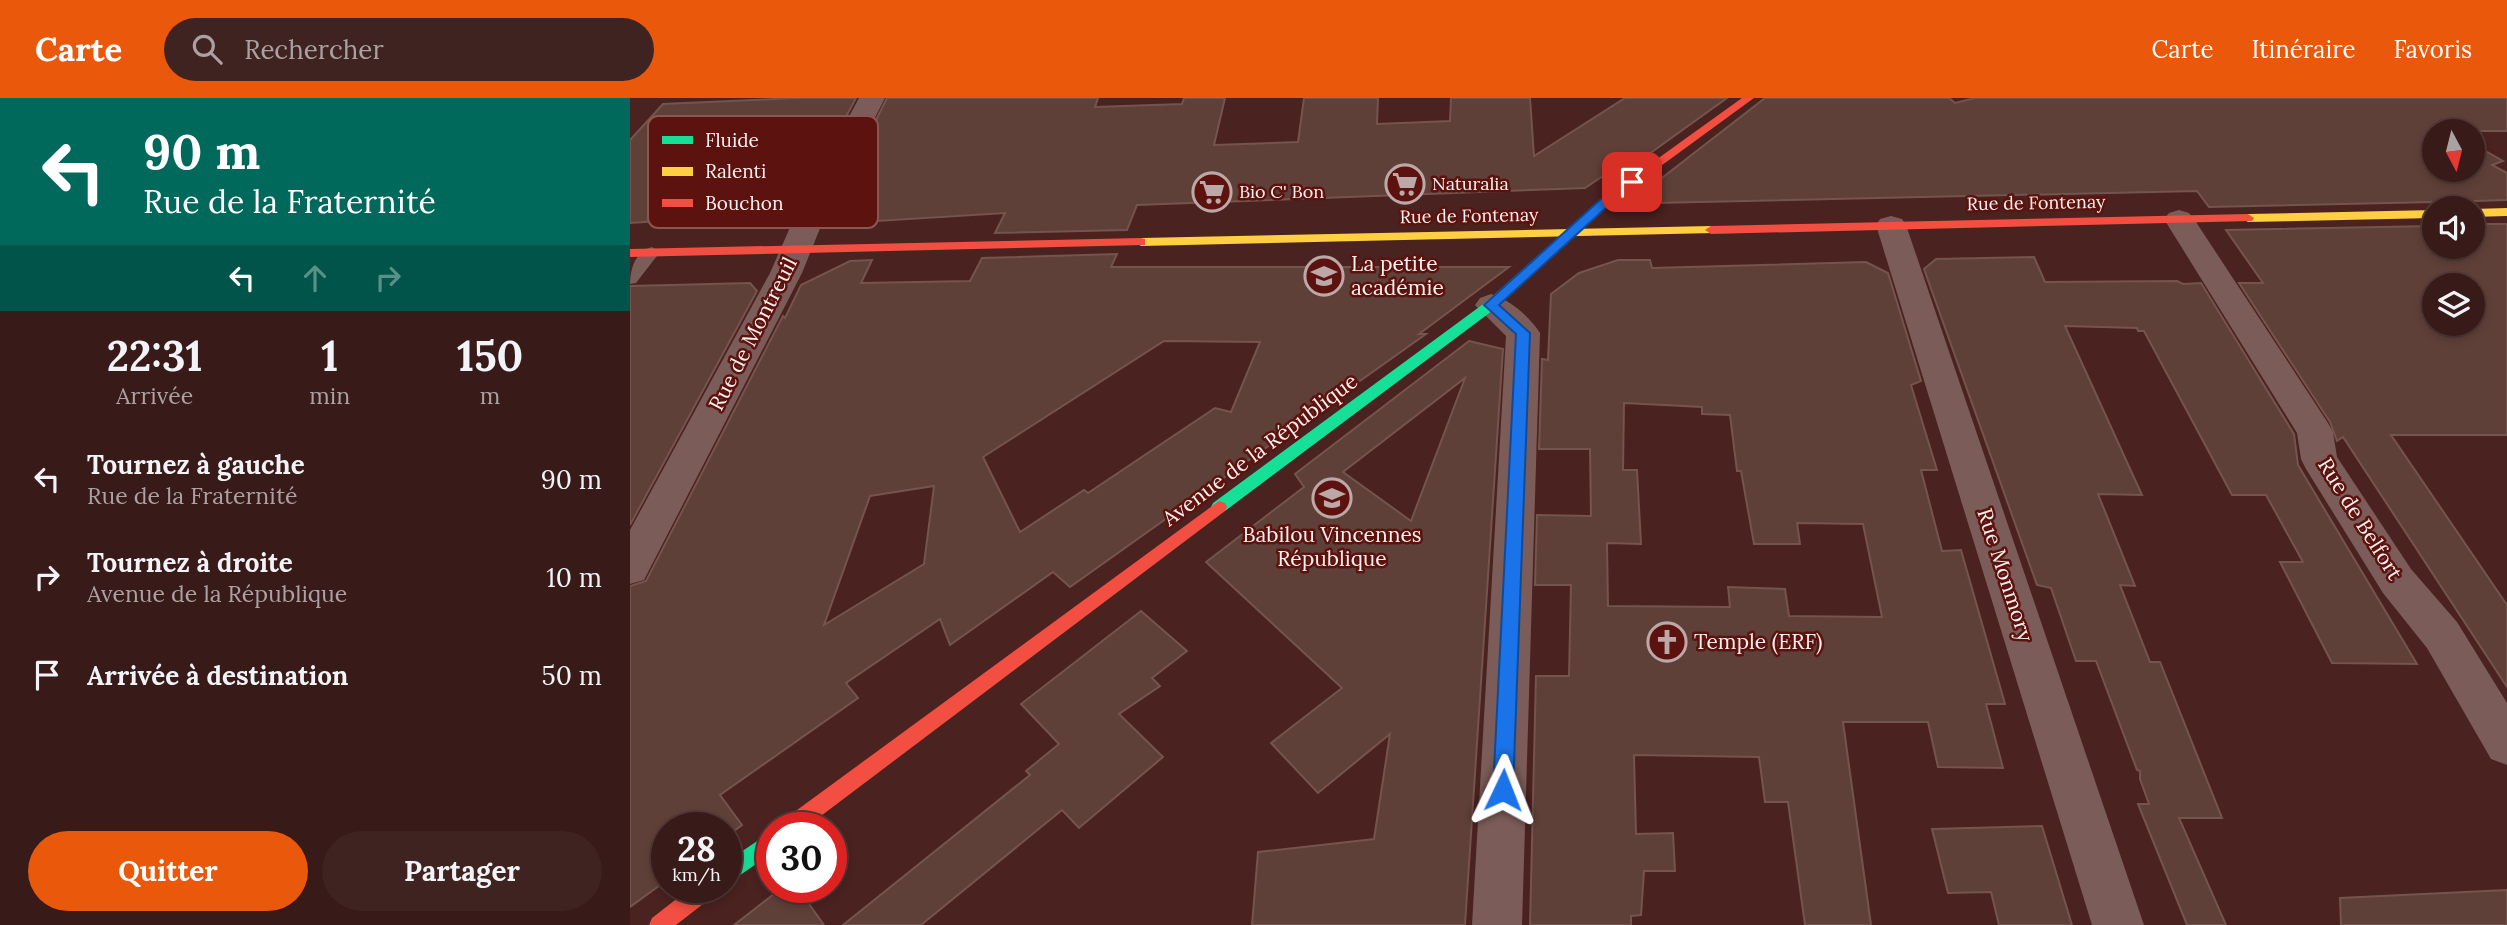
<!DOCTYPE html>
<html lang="fr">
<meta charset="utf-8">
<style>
body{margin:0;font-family:Lora,serif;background:#3f2321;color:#f1f3f6;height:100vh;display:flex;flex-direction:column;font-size:26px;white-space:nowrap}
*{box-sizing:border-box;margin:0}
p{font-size:23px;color:#aba1a2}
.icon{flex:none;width:38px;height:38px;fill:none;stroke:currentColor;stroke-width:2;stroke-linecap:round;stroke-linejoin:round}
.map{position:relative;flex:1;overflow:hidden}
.sheet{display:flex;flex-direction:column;background:#381a18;width:630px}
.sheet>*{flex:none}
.hud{background:#00695c;color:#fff;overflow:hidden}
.needle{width:46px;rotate:173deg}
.tools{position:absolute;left:1792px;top:21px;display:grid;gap:14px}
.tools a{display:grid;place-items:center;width:63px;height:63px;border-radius:50%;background:#381a18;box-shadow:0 4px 10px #0003,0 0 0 2px #523837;font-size:35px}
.speed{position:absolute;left:21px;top:714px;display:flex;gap:14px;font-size:35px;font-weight:700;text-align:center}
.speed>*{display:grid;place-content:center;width:91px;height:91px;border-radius:50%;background:#381a18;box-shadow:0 4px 10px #0003,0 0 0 2px #523837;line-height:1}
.speed small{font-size:18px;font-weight:400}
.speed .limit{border:10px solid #d22;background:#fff;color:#111}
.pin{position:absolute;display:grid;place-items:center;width:60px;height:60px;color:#fff;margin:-30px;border-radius:14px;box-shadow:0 4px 10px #0006}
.me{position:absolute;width:77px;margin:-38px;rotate:2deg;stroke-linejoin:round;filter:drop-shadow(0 0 5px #0008)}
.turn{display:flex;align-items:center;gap:24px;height:147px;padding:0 28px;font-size:32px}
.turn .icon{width:91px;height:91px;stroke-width:2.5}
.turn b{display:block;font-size:49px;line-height:60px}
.lanes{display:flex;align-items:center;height:66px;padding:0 28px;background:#0003;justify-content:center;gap:35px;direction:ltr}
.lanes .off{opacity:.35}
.eta{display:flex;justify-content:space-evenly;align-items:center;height:119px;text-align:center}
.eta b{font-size:42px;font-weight:800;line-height:49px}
.cta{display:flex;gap:14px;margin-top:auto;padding:14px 28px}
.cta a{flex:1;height:80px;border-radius:42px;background:#ea580c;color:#fff;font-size:28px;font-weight:800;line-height:80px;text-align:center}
.cta a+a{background:#3f2321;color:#f1f3f6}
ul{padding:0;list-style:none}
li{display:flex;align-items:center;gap:21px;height:98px;padding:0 28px}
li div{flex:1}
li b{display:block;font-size:26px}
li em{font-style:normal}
header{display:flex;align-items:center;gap:42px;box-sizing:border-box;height:98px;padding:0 35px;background:#ea580c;color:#fff}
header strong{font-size:33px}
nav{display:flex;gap:38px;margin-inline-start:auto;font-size:24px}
.search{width:490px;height:63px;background:#3f2321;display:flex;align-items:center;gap:18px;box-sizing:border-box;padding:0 24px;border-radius:38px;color:#aba1a2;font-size:26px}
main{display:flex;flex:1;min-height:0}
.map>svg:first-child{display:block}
.building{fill:#5f4039;stroke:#74544c;stroke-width:2;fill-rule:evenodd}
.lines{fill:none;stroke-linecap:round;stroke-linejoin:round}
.lane{fill:#7b5c58;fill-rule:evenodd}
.street{fill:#7b5c58;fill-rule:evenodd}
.fast{fill:#16e098;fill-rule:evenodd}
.slow{fill:#ffcf43;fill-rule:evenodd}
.jam{fill:#f24e42;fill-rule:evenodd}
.route{fill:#1a73e8;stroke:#114b97;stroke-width:2}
.labels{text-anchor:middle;stroke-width:5;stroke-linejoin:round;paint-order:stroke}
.far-poi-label{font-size:18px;fill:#faf0ee;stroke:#5c120e;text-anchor:start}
.far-street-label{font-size:18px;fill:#faf0ee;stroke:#5c120e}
.poi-label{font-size:21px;fill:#faf0ee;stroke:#5c120e;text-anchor:start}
.street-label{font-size:21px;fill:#faf0ee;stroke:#5c120e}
.key{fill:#5c120e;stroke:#8b5551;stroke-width:2}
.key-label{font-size:19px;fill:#faf0ee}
</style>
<header>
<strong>Carte</strong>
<div class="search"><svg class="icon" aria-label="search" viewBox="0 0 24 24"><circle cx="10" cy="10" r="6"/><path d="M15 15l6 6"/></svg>Rechercher</div>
<nav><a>Carte</a><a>Itinéraire</a><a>Favoris</a></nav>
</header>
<main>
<section class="sheet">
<div class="hud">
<div class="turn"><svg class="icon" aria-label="left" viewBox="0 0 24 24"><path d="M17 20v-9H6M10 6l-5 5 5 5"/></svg><div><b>90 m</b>Rue de la Fraternité</div></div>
<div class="lanes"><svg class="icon" aria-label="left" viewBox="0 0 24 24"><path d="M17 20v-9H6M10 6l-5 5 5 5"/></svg><svg class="icon off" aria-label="ahead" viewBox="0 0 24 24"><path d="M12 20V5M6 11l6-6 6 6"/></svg><svg class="icon off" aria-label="right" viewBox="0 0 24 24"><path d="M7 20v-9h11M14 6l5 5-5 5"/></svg></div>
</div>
<div class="eta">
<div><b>22:31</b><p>Arrivée</p></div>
<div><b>1</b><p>min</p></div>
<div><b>150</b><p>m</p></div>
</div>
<ul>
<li><svg class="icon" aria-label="left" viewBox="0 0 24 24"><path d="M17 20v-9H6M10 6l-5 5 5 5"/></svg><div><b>Tournez à gauche</b><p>Rue de la Fraternité</p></div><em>90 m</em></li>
<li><svg class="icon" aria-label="right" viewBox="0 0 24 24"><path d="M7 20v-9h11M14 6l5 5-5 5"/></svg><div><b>Tournez à droite</b><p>Avenue de la République</p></div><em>10 m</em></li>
<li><svg class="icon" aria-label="arrive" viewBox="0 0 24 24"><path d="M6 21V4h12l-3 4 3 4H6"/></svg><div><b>Arrivée à destination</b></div><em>50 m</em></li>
</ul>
<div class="cta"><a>Quitter</a><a>Partager</a></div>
</section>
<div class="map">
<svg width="1877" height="827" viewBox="0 0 1877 827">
<rect width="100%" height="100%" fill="#4a2220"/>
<!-- building -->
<g class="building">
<polygon points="167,0 226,0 176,93 115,97 101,118 0,125 0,42 33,6"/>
<polygon points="257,0 468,0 465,9 552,6 554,0 595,0 584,47 668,44 674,0 748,0 747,26 820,23 821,0 900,0 904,58 995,0 1097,0 994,74 988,68 955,90 507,107 497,132 365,135 375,115 199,126 217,89 212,90"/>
<polygon points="1135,0 1319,0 1325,5 1345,0 1877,0 1877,33 1804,33 1804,72 1843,72 1843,46 1873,63 1862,67 1877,75 1877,102 1843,103 1829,110 1818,110 1804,104 1579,109 1567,93 1024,105 1014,94"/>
<path d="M1843,126H1877V337H1761L1877,507V589L1713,339L1707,343L1700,324L1609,185H1633L1596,132L1804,128V149H1843ZM1804,187H1843V226H1804Z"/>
<path d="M487,156L481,169H879L789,236H796L440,489L423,474L320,547L310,521L216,585L228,600L90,697L112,727L96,739V730H37V782L0,809V488L16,483L153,218L155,220L171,187L220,163L242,162L231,185L340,183L352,160ZM534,243L630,244L601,314L585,310L458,395L454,392L390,434L353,359ZM304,388L294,466L194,527L240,398Z"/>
<polygon points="1404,159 1415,184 1547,183 1553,186 1571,185 1664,336 1668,367 1787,566 1702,565 1650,464 1673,464 1636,397 1602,397 1514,233 1508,233 1507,230 1435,228 1512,397 1468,396 1505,488 1490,487 1520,564 1530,564 1592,720 1549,720 1596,827 1557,827 1508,706 1519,706 1510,681 1510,673 1507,672 1466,563 1446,563 1421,490 1407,487 1294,171 1306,161"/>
<path d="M988,162H1020L1022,170L1236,164L1258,175L1291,283L1281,287L1307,372H1291L1312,453L1331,452L1375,606H1356L1373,670L1308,669L1298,624H1213L1241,827H1175L1158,704H1135L1129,659L1004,657L1006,736L1043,735L1045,773H1014L1011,817L1001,818V827H900L906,578H939L941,487H905L907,417L961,418L960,351H909L912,261L918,262L921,196L949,175ZM994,305L1072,309V316L1100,317L1107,373H1111L1124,446H1170L1167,425L1233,426L1252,519L1159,518L1155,491L1098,489L1100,509L978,508L977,445L1011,446L1007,372H993Z"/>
<polygon points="120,185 127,193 0,427 0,188"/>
<path d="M839,243L873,251L835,827H622L628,754L744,741L760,636L688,695L641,645L712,590L576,464L674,389L665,376ZM835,280L781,423L713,374Z"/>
<polygon points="511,513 557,553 522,580 530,588 489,616 533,659 449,730 432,712 291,827 213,827 400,677 396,673 429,646 391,606"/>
<polygon points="1412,728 1442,827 1369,827 1361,794 1318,795 1302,731"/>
<polygon points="153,789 167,789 194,827 104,827"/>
<polygon points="1877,792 1877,827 1711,827 1710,800"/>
</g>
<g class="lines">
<!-- lane -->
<path class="lane" d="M22,149L30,154L6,185L0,186C0,172 5,153 22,149Z"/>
<!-- street -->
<g class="street">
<polygon points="229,0 255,0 195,118 172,175 14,482 0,486 0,432 140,175 165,118"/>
<polygon points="1549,112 1559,115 1564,121 1698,325 1703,334 1707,359 1781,471 1827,524 1877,605 1877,667 1861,661 1797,550 1753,495 1676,371 1671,361 1667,335 1534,121 1539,115"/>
<polygon points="1261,118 1272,121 1276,127 1514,827 1462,827 1246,127 1250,121"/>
<path d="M861,196C879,201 900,219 910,235L892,827H842L876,238L845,207L850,200Z"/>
</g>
<!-- fast -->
<g class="fast">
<polygon points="1020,68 1026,71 1024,73 979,107 866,210 595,413 583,413 581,409 583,405 856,204 971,101"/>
<polygon points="142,733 142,755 96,787 96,764"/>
</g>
<!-- slow -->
<g class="slow">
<polygon points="1877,110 1877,118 1843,119 1843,111"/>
<polygon points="1804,112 1804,120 1618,124 1612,120 1618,116"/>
<polygon points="1081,128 1087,132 1085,135 511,148 505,144 511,140"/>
</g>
<!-- jam -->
<g class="jam">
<polygon points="1112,0 1124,0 1024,73 1016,73 1016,69"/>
<polygon points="1618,116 1624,120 1622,123 1081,136 1075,132 1081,128"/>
<polygon points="511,140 515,141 515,147 0,159 0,151"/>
<polygon points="589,403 595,405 597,409 595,413 175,730 149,730 152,723"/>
<polygon points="62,789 89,789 86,796 46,827 19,827 22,820"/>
</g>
</g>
<!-- route -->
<polygon class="route" points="1002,81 1007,82 1007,87 979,107 869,207 900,235 883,692 880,699 873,702 866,699 863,692 886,236 854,207 970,102"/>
<!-- icons -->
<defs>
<g id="supermarket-ring" transform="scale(2.0125)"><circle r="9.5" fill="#5c120e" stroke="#bca8a6" stroke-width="1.5"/><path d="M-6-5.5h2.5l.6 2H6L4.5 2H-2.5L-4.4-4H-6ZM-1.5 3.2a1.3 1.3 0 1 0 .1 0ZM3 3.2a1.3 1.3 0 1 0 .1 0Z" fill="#bca8a6"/></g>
<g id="school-ring" transform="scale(2.0125)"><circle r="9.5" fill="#5c120e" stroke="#bca8a6" stroke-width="1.5"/><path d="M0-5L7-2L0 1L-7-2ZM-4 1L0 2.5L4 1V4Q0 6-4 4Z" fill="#bca8a6"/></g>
<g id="church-ring" transform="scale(2.0125)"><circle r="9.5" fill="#5c120e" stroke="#bca8a6" stroke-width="1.5"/><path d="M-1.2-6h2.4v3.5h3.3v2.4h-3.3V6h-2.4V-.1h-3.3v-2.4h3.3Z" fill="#bca8a6"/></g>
</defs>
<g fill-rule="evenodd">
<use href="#supermarket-ring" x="775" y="86"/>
<use href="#supermarket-ring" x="582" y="94"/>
<use href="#school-ring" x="694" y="178"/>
<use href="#school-ring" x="702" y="400"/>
<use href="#church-ring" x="1037" y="544"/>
</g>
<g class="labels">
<!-- far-poi labels -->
<g class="far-poi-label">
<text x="802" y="92">Naturalia</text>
<text x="609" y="100">Bio C' Bon</text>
</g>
<!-- far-street labels -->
<g class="far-street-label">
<text transform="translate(1406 105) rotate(-1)" y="6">Rue de Fontenay</text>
<text transform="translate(839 118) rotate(-1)" y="6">Rue de Fontenay</text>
</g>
<!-- poi labels -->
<g class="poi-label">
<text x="721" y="173">La petite<tspan x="721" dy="24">académie</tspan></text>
<text x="702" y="444" text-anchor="middle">Babilou Vincennes<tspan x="702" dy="24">République</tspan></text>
<text x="1064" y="551">Temple (ERF)</text>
</g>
<!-- street labels -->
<g class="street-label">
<text transform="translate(123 236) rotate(-63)" y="7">Rue de Montreuil</text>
<text transform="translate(630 352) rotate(-37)" y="7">Avenue de la République</text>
<text transform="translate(1730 421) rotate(58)" y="7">Rue de Belfort</text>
<text transform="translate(1375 477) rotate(72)" y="7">Rue Monmory</text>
</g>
</g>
<!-- legend -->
<rect x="18" y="18" width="230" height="112" rx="10" class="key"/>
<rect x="32" y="38" width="31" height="8" fill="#16e098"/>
<rect x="32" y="69" width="31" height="9" fill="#ffcf43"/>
<rect x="32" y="101" width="31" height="8" fill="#f24e42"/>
<g class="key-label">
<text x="75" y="49">Fluide</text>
<text x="75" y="80">Ralenti</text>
<text x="75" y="112">Bouchon</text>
</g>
</svg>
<div class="tools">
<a><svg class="needle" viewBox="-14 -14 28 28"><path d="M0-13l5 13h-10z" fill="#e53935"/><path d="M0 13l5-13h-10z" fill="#aba1a2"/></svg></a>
<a><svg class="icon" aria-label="sound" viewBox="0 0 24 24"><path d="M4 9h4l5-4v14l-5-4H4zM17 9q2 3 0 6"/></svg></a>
<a><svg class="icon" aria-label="layers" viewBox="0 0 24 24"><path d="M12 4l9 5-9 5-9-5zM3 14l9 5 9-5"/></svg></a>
</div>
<div class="speed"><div>28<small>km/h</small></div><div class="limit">30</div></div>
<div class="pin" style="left:1002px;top:84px;background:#d93025"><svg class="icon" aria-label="arrive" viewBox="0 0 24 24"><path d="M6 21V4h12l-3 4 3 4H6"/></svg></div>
<svg class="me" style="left:873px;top:692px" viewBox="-20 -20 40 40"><path d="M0-17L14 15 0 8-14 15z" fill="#1a73e8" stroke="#fff" stroke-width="4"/></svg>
</div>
</main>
